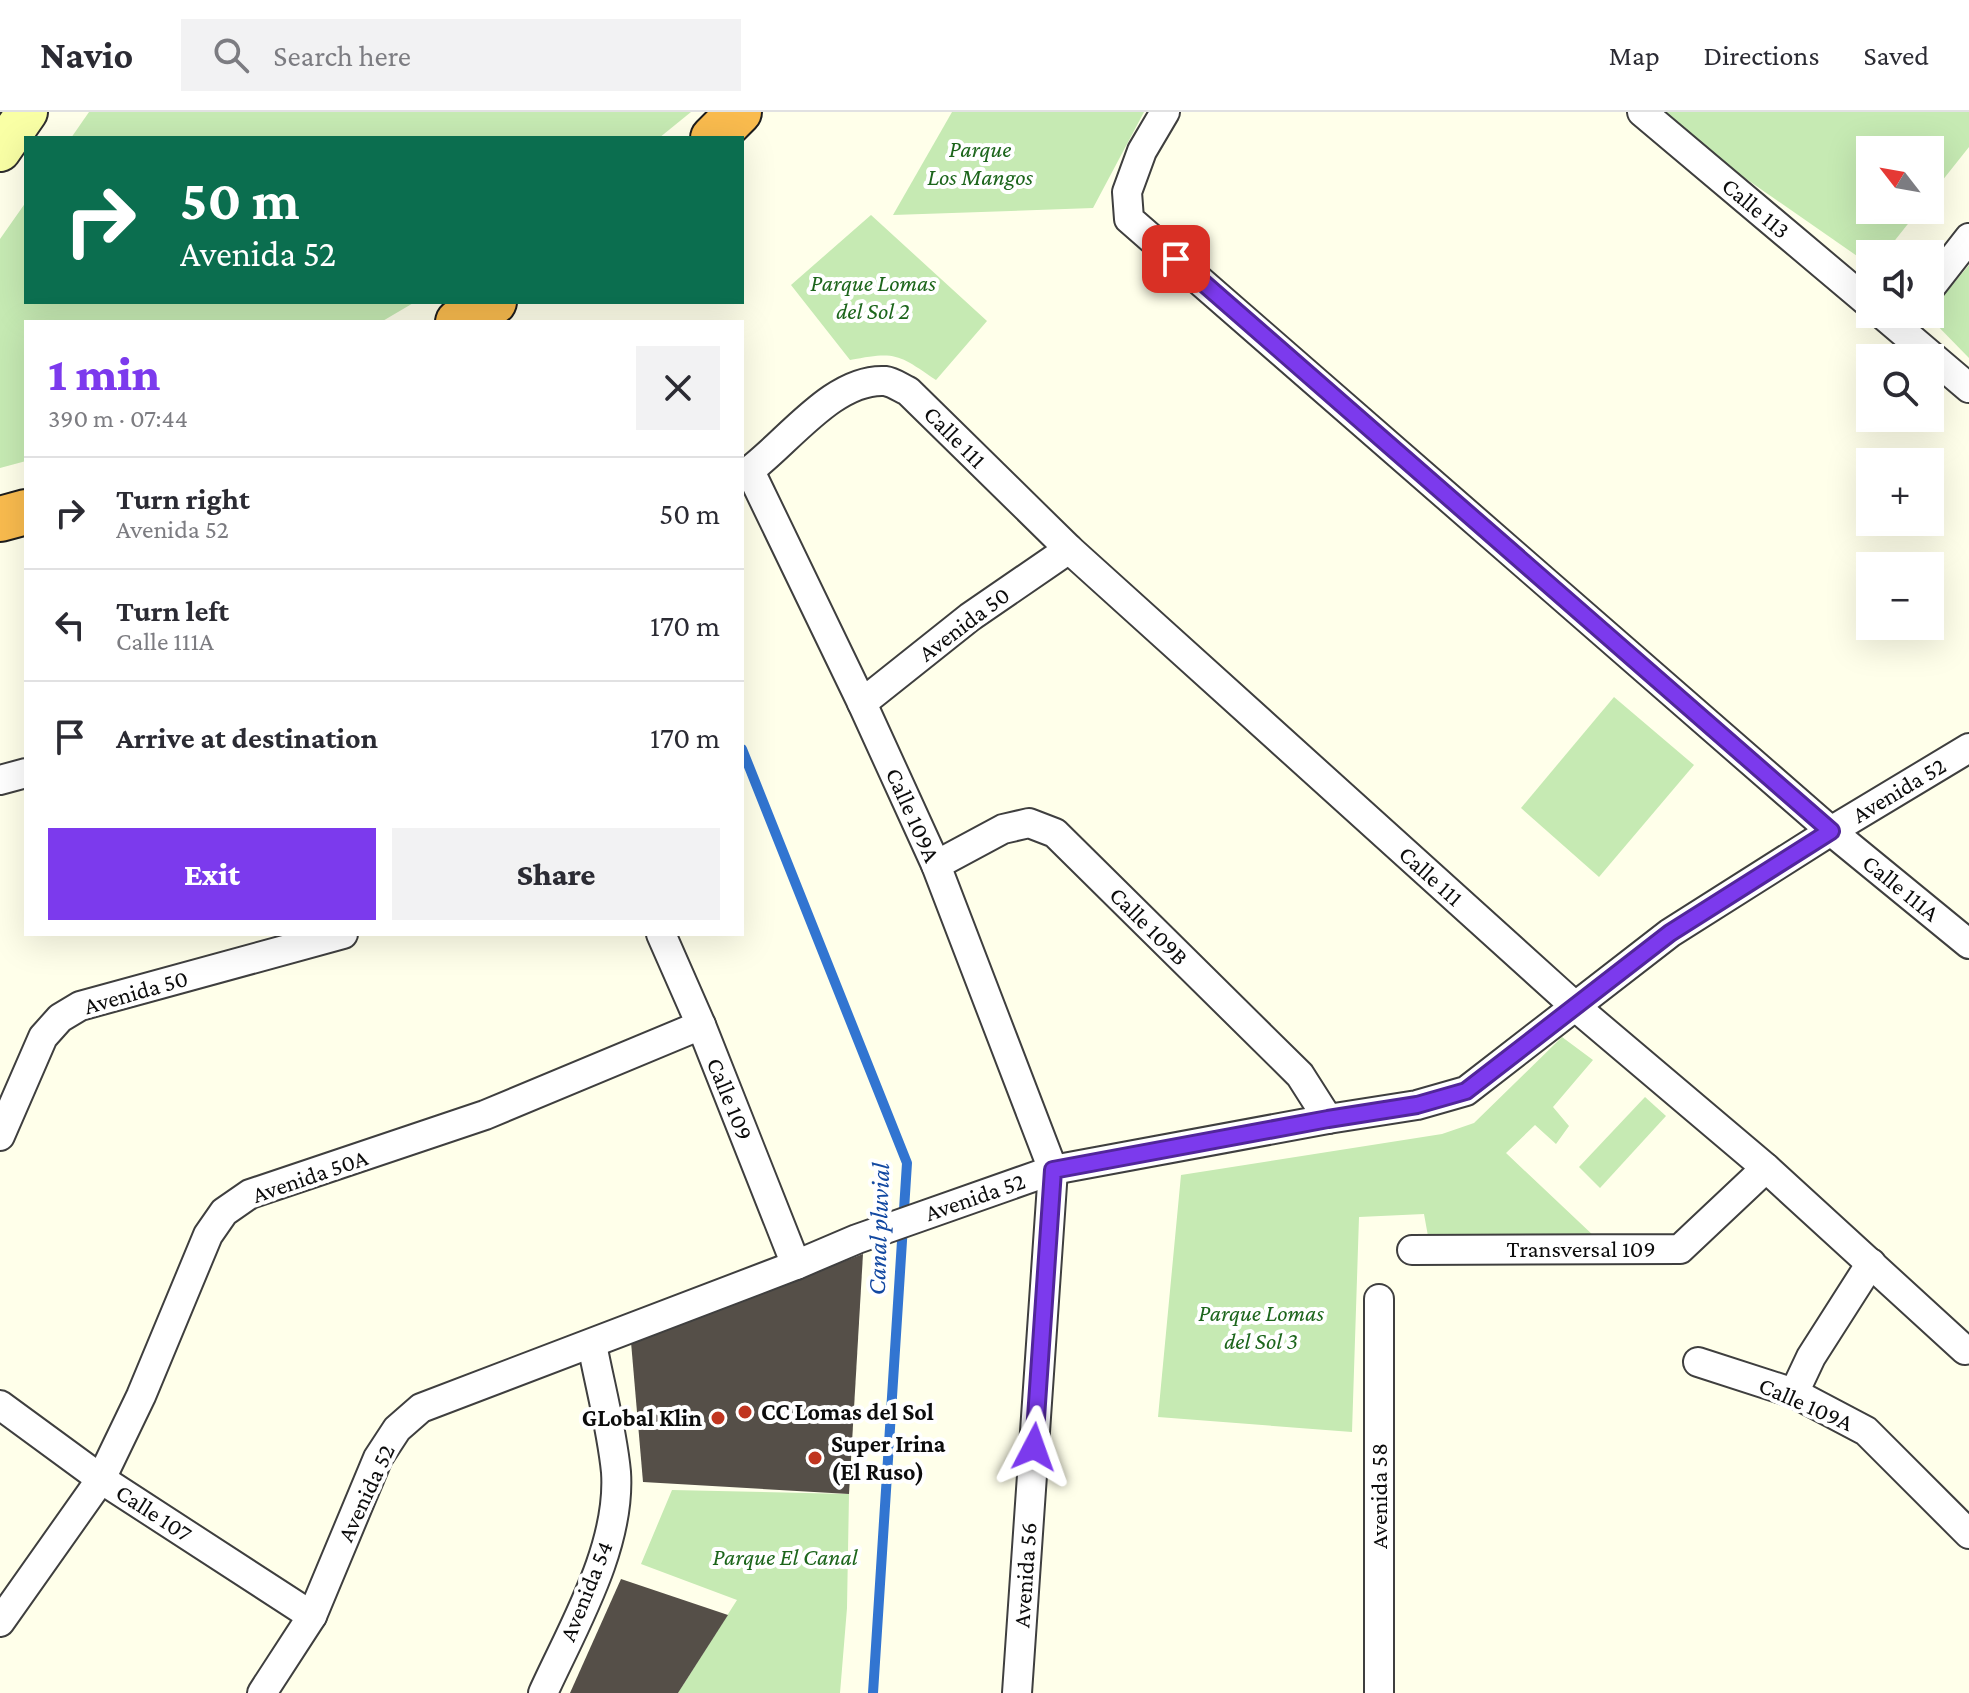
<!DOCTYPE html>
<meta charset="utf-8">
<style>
body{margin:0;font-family:"Crimson Pro",serif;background:#f2f2f3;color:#2b2b33;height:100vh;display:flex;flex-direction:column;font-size:30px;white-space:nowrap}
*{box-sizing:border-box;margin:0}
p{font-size:26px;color:#7c7c81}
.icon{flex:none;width:44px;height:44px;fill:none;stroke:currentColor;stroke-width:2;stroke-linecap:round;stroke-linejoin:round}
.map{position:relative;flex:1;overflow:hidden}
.details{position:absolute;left:24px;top:208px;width:720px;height:616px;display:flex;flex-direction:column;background:#fff;border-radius:0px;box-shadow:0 8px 32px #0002}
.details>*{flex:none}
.banner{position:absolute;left:24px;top:24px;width:720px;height:168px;border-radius:0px;box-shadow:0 8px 32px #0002;background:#0b6e4f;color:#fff;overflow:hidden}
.needle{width:52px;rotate:301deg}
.buttons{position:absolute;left:1856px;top:24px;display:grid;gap:16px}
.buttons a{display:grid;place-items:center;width:88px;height:88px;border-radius:0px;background:#fff;box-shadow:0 8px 32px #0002;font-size:40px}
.pin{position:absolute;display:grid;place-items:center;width:68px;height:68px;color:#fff;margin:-34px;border-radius:16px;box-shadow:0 4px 12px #0006}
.me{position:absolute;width:88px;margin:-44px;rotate:4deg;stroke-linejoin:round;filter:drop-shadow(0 0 6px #0008)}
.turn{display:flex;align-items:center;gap:28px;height:168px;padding:0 24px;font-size:36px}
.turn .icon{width:104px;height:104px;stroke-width:2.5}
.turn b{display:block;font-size:56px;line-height:68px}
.round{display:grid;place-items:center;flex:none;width:84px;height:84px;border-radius:0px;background:#f2f2f3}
.headline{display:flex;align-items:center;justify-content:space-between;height:136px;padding:0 24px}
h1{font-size:48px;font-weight:800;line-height:60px;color:#7c3aed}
.action{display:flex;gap:16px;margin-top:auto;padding:16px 24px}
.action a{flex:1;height:92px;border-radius:0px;background:#7c3aed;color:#fff;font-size:32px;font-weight:800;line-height:92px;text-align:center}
.action a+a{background:#f2f2f3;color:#2b2b33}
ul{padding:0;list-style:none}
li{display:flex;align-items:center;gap:24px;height:112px;padding:0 24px;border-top:2px solid #e1e1e2}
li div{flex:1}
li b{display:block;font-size:30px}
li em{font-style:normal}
header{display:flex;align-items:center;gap:48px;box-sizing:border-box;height:112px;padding:0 40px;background:#fff;border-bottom:2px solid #e1e1e2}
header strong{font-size:38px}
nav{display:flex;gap:44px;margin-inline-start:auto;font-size:28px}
.search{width:560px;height:72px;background:#f2f2f3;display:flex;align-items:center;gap:20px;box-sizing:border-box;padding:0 28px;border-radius:0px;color:#7c7c81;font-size:30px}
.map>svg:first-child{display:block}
.green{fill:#c6eab3}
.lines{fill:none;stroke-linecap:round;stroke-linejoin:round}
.stream{stroke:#3275d1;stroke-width:10}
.building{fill:#554f48}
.street-casing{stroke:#3f3f3f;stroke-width:32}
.secondary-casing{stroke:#2e2e2e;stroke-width:44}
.highway-casing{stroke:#1d1d1d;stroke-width:48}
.street{stroke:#fff;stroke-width:28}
.secondary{stroke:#f9ffa5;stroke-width:40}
.highway{stroke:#f9bb4e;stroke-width:44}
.route-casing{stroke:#51269a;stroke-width:20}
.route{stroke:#7c3aed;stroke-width:14}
.poi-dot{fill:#c03520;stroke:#fff;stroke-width:3}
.labels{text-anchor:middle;stroke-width:8;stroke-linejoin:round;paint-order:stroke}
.park-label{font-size:24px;font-style:italic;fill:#1c651b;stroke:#fff}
.street-label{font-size:24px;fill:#0c0c0c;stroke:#fff}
.poi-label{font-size:24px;font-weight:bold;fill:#0c0c0c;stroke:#fff;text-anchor:start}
.water-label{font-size:26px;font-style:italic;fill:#1248a1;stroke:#fff}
</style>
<header>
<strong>Navio</strong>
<div class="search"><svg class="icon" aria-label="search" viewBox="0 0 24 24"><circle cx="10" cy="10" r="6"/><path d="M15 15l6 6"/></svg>Search here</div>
<nav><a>Map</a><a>Directions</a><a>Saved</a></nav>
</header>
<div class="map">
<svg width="1969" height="1581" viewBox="0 0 1969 1581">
<rect width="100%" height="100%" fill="#ffffea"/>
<!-- green -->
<g class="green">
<polygon points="89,0 691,0 659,26 71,26"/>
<polygon points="952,0 1144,0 1093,96 893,103"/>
<polygon points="1650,0 1969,0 1969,35 1930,84 1930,38 1870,38 1870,98 1919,98 1884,142 1870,142 1870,153"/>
<polygon points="26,90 26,190 415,190 381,210 26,210 26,349 0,356 0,127"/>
<path d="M871,103L987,209L936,268C898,242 896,239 850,248L791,173Z"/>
<polygon points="1969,153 1969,246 1927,203"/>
<polygon points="1614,585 1694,653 1599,765 1521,696"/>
<polygon points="1562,925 1593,948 1553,995 1569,1014 1556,1032 1535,1013 1506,1041 1595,1125 1428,1124 1424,1102 1359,1105 1352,1320 1158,1305 1181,1063 1442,1022 1474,1011"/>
<polygon points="1645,985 1666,1004 1600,1076 1579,1055"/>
<polygon points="672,1378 849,1382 847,1496 840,1581 678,1581 737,1488 641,1452"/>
</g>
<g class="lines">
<!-- stream -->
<polyline class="stream" points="742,637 907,1051 873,1581"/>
</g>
<!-- building -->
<g class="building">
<polygon points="863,1142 849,1382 643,1370 631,1230"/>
<polygon points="621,1467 728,1503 678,1581 570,1581"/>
</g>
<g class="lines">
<!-- street casing -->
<g class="street-casing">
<g id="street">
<polyline points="1165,0 1142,39 1127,80 1129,107 1831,719 1969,832"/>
<polyline points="1642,0 1870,192"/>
<polyline points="1930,176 1969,126"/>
<polyline points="1882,202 1969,276"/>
<polyline points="750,359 862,591 936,753 1053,1058 1017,1581"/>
<path d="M742,364C784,336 831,266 885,269C893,270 901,276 908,279L1069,437L1577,896L1766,1056L1965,1238"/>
<polyline points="862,591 970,505 1069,437"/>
<polyline points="0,668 26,661"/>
<polyline points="936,753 1003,717 1029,711 1055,721 1300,963 1328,1007"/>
<polyline points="661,822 701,913 796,1153"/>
<polyline points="0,1024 43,925 60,906 80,894 343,822"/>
<polyline points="1412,1138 1680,1137 1766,1056"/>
<polyline points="1379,1187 1379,1581"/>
<polyline points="1698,1250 1794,1281 1866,1319 1969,1422"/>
<polyline points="1794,1281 1811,1245 1871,1151"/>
<polyline points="0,1293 101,1367 312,1504"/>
<polyline points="0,1510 101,1367 141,1284 208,1123 224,1100 250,1082 485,1003 701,913"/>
<polyline points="262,1581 312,1504 378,1346 397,1317 421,1296 796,1153 857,1127 1053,1058 1328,1007 1417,993 1466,979 1670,821 1831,719 1969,636"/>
<path d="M543,1581C573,1515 621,1435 616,1360C612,1318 600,1274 592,1232"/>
</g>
</g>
<!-- secondary casing -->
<g class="secondary-casing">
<polyline id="secondary" points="0,39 27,0"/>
</g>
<!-- highway casing -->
<g class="highway-casing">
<g id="highway">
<polyline points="713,26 739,0"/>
<polyline points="458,210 494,190"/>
<polyline points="0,407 26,400"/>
</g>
</g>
<!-- street -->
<use href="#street" class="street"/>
<!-- secondary -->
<use href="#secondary" class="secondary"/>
<!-- highway -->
<use href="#highway" class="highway"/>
</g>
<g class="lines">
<!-- route casing -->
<g class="route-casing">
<polyline id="route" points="1034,1335 1053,1058 1328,1007 1417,993 1466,979 1670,821 1831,719 1176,147"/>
</g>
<!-- route -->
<use href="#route" class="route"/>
</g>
<!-- markers -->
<g class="poi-dot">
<circle cx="745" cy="1300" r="8"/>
<circle cx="718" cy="1306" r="8"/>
<circle cx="815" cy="1346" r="8"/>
</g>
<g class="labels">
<!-- park labels -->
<g class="park-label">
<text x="980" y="45">Parque<tspan x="980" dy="28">Los Mangos</tspan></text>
<text x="873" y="179">Parque Lomas<tspan x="873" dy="28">del Sol 2</tspan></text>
<text x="1261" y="1209">Parque Lomas<tspan x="1261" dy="28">del Sol 3</tspan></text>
<text x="785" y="1453">Parque El Canal</text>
</g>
<!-- street labels -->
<g class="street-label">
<text transform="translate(1756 96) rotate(40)" y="8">Calle 113</text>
<text transform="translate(955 325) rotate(45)" y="8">Calle 111</text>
<text transform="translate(964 512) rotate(-37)" y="8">Avenida 50</text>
<text transform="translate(1899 678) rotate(-31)" y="8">Avenida 52</text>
<text transform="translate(913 703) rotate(66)" y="8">Calle 109A</text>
<text transform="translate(1431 764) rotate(42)" y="8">Calle 111</text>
<text transform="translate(1901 776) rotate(39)" y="8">Calle 111A</text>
<text transform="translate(1149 814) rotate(45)" y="8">Calle 109B</text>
<text transform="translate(136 880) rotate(-16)" y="8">Avenida 50</text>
<text transform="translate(730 987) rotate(68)" y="8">Calle 109</text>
<text transform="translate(310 1064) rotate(-19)" y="8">Avenida 50A</text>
<text transform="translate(975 1085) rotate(-19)" y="8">Avenida 52</text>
<text x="1581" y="1145">Transversal 109</text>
<text transform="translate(1806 1292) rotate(24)" y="8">Calle 109A</text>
<text transform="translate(366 1381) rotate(-65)" y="8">Avenida 52</text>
<text transform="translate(1379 1384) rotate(-90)" y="8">Avenida 58</text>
<text transform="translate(154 1401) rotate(33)" y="8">Calle 107</text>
<text transform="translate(1025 1463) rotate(-86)" y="8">Avenida 56</text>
<text transform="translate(586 1479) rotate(-68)" y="8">Avenida 54</text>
</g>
<!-- poi labels -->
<g class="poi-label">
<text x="761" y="1308">CC Lomas del Sol</text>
<text x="702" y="1314" text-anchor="end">GLobal Klin</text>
<text x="831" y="1340">Super Irina<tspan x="831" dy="28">(El Ruso)</tspan></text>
</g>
<!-- water labels -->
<g class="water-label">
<text transform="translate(878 1117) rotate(-88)" y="9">Canal pluvial</text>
</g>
</g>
</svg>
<div class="buttons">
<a><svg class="needle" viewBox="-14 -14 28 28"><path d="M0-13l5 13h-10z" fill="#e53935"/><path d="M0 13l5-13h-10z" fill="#7c7c81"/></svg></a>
<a><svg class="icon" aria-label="sound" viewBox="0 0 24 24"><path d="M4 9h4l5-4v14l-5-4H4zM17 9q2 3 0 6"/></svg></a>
<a><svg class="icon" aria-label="search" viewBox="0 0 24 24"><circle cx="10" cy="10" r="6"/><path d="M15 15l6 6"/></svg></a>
<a>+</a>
<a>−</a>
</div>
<div class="pin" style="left:1176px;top:147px;background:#d93025"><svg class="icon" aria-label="arrive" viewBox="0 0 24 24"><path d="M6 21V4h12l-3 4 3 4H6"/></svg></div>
<svg class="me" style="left:1034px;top:1335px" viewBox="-20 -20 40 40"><path d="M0-17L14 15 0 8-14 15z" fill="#7c3aed" stroke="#fff" stroke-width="4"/></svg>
<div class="banner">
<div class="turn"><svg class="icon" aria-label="right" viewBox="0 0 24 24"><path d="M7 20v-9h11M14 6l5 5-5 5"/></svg><div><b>50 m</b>Avenida 52</div></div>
</div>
<section class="details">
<div class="headline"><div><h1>1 min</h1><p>390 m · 07:44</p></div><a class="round"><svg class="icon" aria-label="close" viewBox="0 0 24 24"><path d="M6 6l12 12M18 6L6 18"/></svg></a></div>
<ul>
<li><svg class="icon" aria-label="right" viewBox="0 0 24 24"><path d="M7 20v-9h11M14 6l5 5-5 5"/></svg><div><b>Turn right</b><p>Avenida 52</p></div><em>50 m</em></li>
<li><svg class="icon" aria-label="left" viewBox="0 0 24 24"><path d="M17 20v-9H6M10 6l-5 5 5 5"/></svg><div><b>Turn left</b><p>Calle 111A</p></div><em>170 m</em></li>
<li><svg class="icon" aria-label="arrive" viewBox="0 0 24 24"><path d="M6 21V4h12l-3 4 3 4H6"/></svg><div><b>Arrive at destination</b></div><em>170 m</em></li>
</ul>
<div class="action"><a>Exit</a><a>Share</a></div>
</section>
</div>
